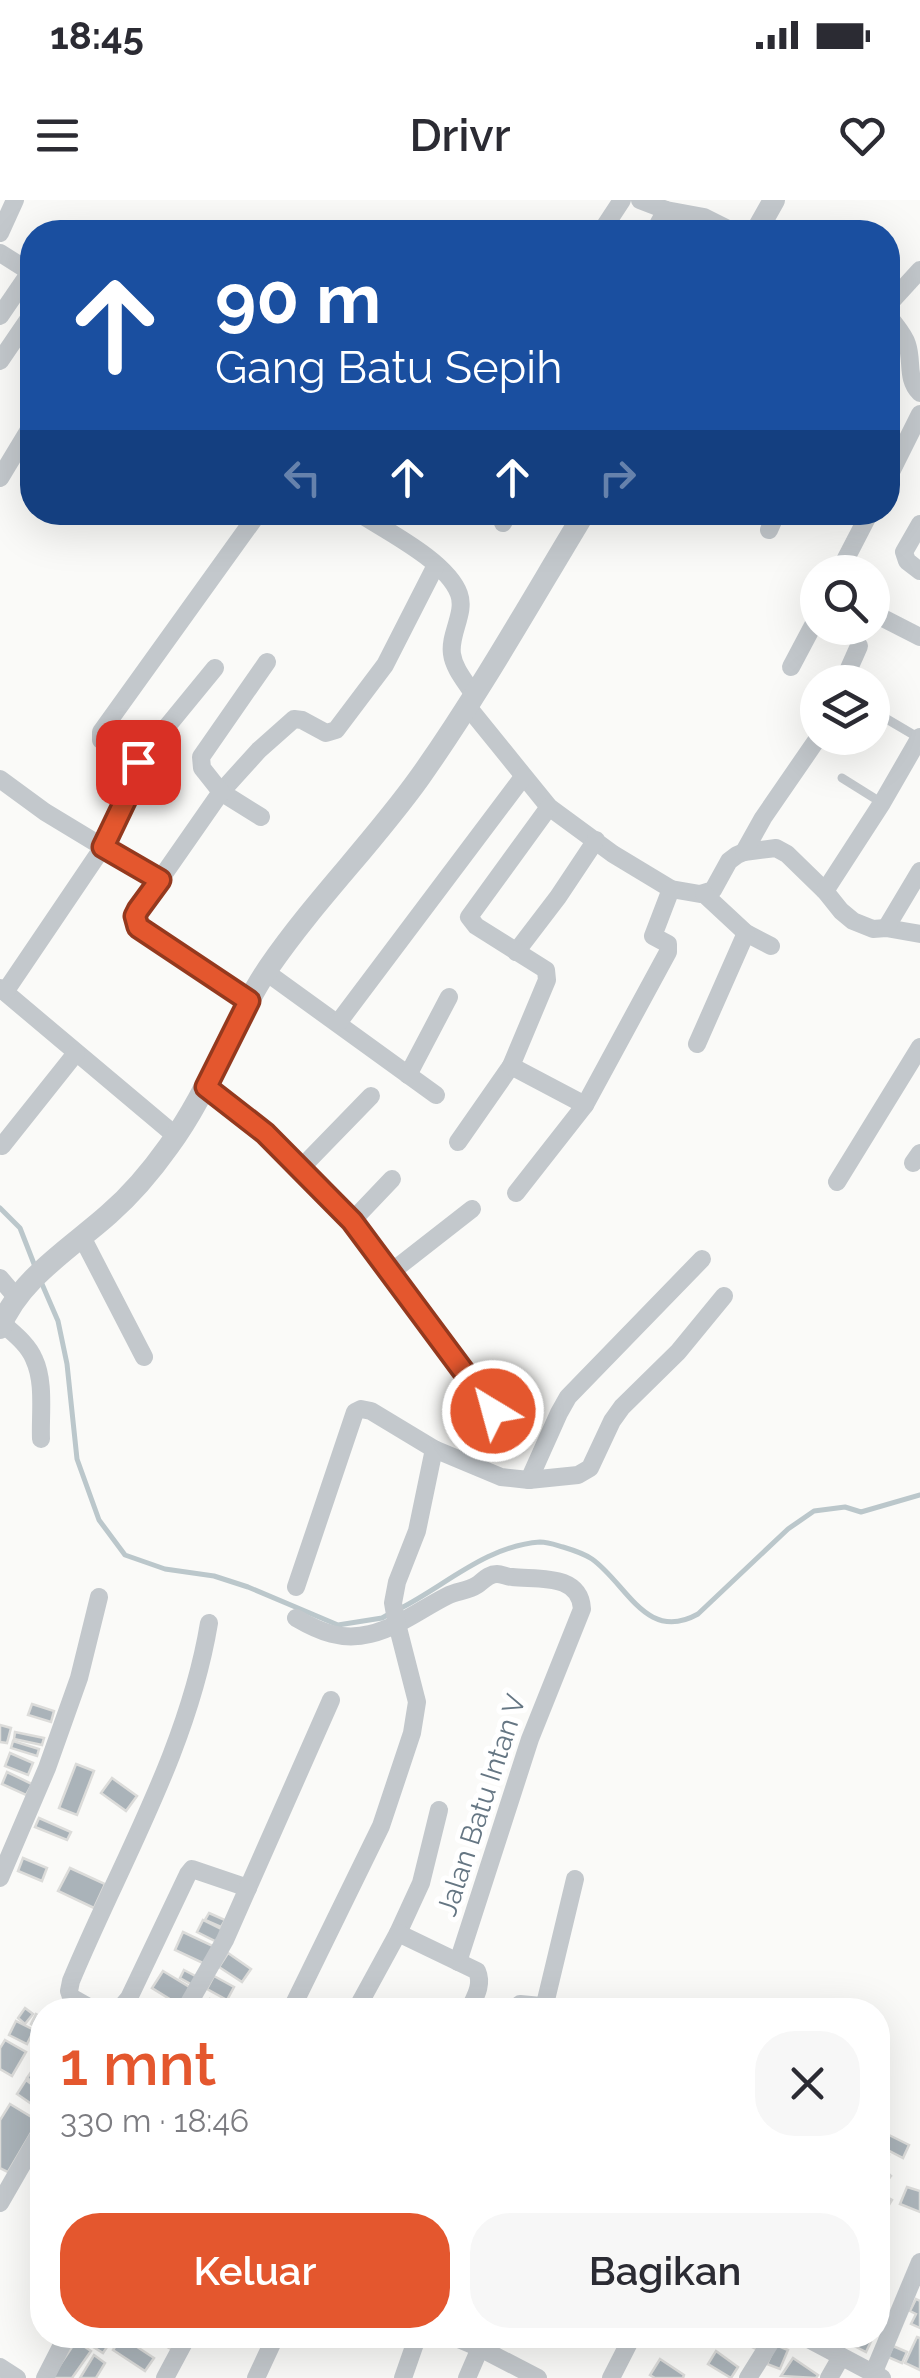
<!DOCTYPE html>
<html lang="id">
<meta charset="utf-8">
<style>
body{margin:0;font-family:Raleway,sans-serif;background:#f7f7f7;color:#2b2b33;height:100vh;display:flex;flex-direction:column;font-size:38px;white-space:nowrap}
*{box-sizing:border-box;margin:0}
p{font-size:32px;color:#7c7c81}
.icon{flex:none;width:55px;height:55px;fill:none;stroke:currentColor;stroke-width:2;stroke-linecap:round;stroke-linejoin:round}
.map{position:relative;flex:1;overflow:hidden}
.panel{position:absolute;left:30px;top:1798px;width:860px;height:350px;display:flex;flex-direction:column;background:#fff;border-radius:40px;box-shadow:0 10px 40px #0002}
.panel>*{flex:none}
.banner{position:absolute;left:20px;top:20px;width:880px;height:305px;border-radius:40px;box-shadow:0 10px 40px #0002;background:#1a4fa0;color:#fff;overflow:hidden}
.fabs{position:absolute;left:800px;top:355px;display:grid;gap:20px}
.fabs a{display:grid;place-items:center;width:90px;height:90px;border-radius:50%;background:#fff;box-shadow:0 10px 40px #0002;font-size:50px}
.pin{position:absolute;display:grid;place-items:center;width:85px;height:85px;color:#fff;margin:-42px;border-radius:20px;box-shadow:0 5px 15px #0006}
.me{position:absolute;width:110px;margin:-55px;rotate:323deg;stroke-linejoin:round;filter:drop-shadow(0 0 8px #0008)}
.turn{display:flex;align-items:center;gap:35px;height:210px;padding:0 30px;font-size:45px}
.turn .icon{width:130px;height:130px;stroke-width:2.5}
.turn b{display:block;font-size:70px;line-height:85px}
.lanes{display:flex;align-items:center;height:95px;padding:0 30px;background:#0003;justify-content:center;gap:50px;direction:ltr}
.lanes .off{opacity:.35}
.round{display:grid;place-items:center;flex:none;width:105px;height:105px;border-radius:40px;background:#f7f7f7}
.summary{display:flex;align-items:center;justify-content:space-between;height:170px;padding:0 30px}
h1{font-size:60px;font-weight:600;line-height:75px;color:#e4572e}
.cta{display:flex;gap:20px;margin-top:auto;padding:20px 30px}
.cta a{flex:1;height:115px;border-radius:40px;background:#e4572e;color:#fff;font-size:40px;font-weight:600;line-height:115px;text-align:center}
.cta a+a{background:#f7f7f7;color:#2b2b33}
.status{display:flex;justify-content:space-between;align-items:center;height:70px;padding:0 50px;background:#fff;direction:ltr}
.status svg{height:28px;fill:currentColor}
header{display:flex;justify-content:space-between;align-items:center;height:130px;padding:0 30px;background:#fff;font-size:45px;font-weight:600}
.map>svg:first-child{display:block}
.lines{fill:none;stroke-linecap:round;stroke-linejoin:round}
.stream{stroke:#bbc7cb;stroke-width:5}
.building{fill:#aab3b9;stroke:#dcdcda;stroke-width:2.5}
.service{stroke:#c3c8cc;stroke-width:9}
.minor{stroke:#c3c8cc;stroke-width:18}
.tertiary{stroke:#c3c8cc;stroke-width:22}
.route-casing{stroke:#94391e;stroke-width:25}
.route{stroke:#e4572e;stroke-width:18}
.labels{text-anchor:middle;stroke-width:10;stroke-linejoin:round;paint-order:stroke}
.street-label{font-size:28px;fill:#657683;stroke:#fff}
</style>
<div class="status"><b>18:45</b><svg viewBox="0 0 49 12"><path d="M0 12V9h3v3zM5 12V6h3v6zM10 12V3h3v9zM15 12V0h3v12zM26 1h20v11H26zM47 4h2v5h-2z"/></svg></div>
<header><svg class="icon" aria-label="menu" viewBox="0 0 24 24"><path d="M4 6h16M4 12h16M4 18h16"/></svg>Drivr<svg class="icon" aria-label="heart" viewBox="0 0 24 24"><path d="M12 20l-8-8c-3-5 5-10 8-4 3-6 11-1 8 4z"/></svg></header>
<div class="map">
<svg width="920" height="2178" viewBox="0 0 920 2178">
<rect width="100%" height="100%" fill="#fafaf8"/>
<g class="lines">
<!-- stream -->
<g class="stream">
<polyline points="0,1008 20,1028 36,1069"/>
<polyline points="42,1084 58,1121 67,1164 77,1259 99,1320 125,1355 165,1369 214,1376 248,1387 338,1425 382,1418 391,1413"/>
<path d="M401,1408C446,1385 486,1346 540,1342C548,1342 556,1345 563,1347C573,1350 583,1353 592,1359C627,1384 646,1443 698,1414L788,1329L814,1311L845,1307L861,1312L920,1295"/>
</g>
</g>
<!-- building -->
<g class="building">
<polygon points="32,1504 54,1511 51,1522 28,1515"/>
<polygon points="0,1525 11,1528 7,1543 0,1542"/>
<polygon points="15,1532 44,1538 42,1545 14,1539"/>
<polygon points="13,1541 39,1549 37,1556 11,1548"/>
<polygon points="10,1553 33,1563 28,1575 5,1566"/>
<polygon points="76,1564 94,1571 77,1615 59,1608"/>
<polygon points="7,1572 32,1584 26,1595 2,1584"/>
<polygon points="112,1578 137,1596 126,1611 101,1593"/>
<polygon points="39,1618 71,1632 67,1640 35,1627"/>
<polygon points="23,1658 47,1668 42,1681 18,1671"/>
<polygon points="70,1668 105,1684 94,1708 58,1691"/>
<polygon points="209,1713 225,1720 221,1727 205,1720"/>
<polygon points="203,1720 225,1731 219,1743 197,1732"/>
<polygon points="183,1732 213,1746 205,1764 175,1750"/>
<polygon points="228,1753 251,1769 242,1782 219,1767"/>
<polygon points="184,1770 201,1779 196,1787 180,1778"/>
<polygon points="163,1771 191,1788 181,1806 152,1788"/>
<polygon points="214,1776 234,1787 227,1800 207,1789"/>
<polygon points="210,1799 223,1806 220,1810 203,1810"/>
<polygon points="25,1808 33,1814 25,1824 18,1818"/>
<polygon points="36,1814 42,1818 42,1831 31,1824"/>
<polygon points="16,1821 34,1830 27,1844 9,1835"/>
<polygon points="5,1840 26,1852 12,1876 0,1869 0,1848"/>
<polygon points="36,1865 42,1870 42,1889 27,1878"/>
<polygon points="26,1880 42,1892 33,1905 17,1894"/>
<polygon points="10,1904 38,1921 8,1972 0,1968 0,1920"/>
<polygon points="881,1931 909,1945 903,1958 878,1945"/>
<polygon points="878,1948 889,1955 883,1964 878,1961"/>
<polygon points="881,1967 891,1976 884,1985 878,1979 878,1971"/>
<polygon points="907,1987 920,1991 920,2012 900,2004"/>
<polygon points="880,1993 892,2000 887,2008 878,2003"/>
<polygon points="916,2099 920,2101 920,2128 911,2124 916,2114 910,2111"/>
<polygon points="92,2135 115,2135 103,2153 87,2143"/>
<polygon points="146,2135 179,2135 171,2149"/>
<polygon points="754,2135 762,2135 769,2139 762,2152 748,2145"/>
<polygon points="838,2135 874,2135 866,2152 837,2137"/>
<polygon points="122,2137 154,2158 145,2171 113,2150"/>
<polygon points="917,2137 920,2138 920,2170 905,2163"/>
<polygon points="76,2141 91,2151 72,2178 54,2178 52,2177"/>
<polygon points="776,2145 788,2150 780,2169 767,2164"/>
<polygon points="893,2146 907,2152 902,2163 888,2157"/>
<polygon points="716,2151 738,2167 731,2178 708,2164"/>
<polygon points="94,2155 105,2163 96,2178 80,2178"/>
<polygon points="793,2158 818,2175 816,2178 781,2176"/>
<polygon points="660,2159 684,2175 683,2178 655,2178 650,2175"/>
</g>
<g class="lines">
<!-- service -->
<g class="service">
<polyline points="880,515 919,538"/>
<polyline points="842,578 882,603"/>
</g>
<!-- minor -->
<g class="minor">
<polyline points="640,0 666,10 704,17 734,32"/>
<polyline points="601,32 622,0"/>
<polyline points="654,32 666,10"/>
<polyline points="0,33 15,0"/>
<polyline points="0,53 32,73"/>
<polyline points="888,105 920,70"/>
<path d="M888,115C894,124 904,134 907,144C913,162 906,179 920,193"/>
<polyline points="0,116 30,72"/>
<polyline points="0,161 32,114"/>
<polyline points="0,278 32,225"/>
<polyline points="888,278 920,214"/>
<path d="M357,312C386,331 447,361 459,394C466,413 449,434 452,454C454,469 466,482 474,495"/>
<polyline points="503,323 509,312"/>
<polyline points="920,324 904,352 907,361 920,371"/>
<polyline points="769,330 777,312"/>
<polyline points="839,372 870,312"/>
<polyline points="875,414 920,437"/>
<polyline points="791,467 818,416"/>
<polyline points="843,482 859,446"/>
<polyline points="468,507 549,607 613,654 671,689 700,694 713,690 729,661 737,655 744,652 776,648 787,654 825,691 841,711 853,721 873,729 886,728 920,734"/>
<polyline points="138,562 101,540 101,532 259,312"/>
<polyline points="0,579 45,612 159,681 138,710 135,715 138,727 249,801"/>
<polyline points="261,617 221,592 259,550 294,519 302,520 326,533 336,530 385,465 436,365"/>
<polyline points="744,652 763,618 818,538"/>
<polyline points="159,681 221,592 202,568 201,557 267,462"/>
<polyline points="825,691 882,603 920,537"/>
<polyline points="704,694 746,733 771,746"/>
<polyline points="886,728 920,671"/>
<polyline points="516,752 558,697 596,640"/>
<polyline points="266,772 436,895"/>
<polyline points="0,788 176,936"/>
<polyline points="5,792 103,647 136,578 138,562 215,468"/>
<polyline points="338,823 523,577"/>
<polyline points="697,844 746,733"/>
<polyline points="408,875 449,797"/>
<polyline points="207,887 265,933 352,1021 392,979"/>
<polyline points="585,905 668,752 668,744 653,736 671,689"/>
<polyline points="458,942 511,866"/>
<polyline points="2,946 76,853"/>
<polyline points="913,963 920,953"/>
<polyline points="301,968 371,896"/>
<polyline points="837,982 920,847"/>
<polyline points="516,993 585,905 511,866 547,780 546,770 476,726 469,717 549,607"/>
<polyline points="352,1021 390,1073 472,1009"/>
<polyline points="82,1037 144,1157"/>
<polyline points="390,1073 493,1211"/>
<polyline points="0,1078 17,1098"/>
<path d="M2,1123C13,1133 28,1144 34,1159C45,1182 40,1214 41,1239"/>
<polyline points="529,1280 559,1213 568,1197 702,1059"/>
<polyline points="296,1387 355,1212 361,1209 371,1211 434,1249 501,1277 529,1280 578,1275 590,1268 612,1221 622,1207 678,1152 724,1096"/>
<path d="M296,1418C320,1432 342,1441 370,1434C399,1427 421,1409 447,1396C457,1391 468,1391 477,1385C483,1381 488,1374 497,1374C502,1374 507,1377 512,1377C537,1380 580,1373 582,1409L530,1539L458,1762"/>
<polyline points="0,1678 47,1568 79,1478 99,1397"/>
<polyline points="398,1733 421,1683 439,1610"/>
<path d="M94,1810L71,1797L69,1791L71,1781C120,1663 188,1550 209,1423"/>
<polyline points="119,1810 129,1798 188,1674 192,1669 248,1688"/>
<polyline points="185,1810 225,1740 331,1500"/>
<polyline points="291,1810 381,1626 412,1533 417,1502 396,1420 393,1403 397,1382 417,1331 434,1249"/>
<path d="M356,1810L398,1733L477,1771C483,1785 475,1797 469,1810"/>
<polyline points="513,1810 520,1804 541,1806 545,1804 575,1679"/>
<polyline points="0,2003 42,1930"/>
<polyline points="449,2135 480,2148 467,2178"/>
<polyline points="486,2135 480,2148 538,2178"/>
<polyline points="801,2135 882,2178"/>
<polyline points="0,2167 17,2178"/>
<polyline points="873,2174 920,2062"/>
<polyline points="45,2178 67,2135"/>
<polyline points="165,2178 188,2135"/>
<polyline points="256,2178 276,2135"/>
<polyline points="403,2178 418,2135"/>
<polyline points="611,2178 633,2135"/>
<polyline points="748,2178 775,2135"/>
<polyline points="829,2178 841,2157"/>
</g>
<!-- tertiary -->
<g class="tertiary">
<polyline points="756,32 774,0"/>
<path d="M0,1128C19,1079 71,1048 109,1014C132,994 152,970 169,946C210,890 231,824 269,767C315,700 373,643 420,577C480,492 531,401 585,312"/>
</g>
</g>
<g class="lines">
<!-- route casing -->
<g class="route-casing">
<polyline id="route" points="138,562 136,578 103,647 160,680 138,710 135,716 138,727 249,801 206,887 265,933 352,1021 493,1211"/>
</g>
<!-- route -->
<use href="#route" class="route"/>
</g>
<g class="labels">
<!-- street labels -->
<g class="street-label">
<text transform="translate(481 1605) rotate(-72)" y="10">Jalan Batu Intan V</text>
</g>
</g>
</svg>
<div class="fabs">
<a><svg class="icon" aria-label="search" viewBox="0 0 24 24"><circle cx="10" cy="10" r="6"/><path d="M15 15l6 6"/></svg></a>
<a><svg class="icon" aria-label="layers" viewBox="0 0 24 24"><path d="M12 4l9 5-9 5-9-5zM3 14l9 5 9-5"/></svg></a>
</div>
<div class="pin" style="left:138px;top:562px;background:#d93025"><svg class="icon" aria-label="arrive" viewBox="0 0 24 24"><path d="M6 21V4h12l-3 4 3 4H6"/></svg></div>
<svg class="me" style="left:493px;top:1211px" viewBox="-20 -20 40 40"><circle r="17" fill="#e4572e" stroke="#fff" stroke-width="3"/><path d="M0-11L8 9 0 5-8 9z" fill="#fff"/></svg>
<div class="banner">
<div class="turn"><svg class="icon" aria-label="ahead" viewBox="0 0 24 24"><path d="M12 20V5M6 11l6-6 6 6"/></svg><div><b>90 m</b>Gang Batu Sepih</div></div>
<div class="lanes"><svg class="icon off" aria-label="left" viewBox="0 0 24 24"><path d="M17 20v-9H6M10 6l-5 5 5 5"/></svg><svg class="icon" aria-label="ahead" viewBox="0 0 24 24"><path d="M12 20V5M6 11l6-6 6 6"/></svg><svg class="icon" aria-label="ahead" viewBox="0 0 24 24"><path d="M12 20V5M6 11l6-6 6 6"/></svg><svg class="icon off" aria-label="right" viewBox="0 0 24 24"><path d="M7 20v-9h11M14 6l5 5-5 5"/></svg></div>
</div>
<section class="panel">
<div class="summary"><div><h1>1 mnt</h1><p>330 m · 18:46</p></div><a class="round"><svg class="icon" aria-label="close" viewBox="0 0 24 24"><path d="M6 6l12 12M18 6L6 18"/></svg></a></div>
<div class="cta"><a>Keluar</a><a>Bagikan</a></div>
</section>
</div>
